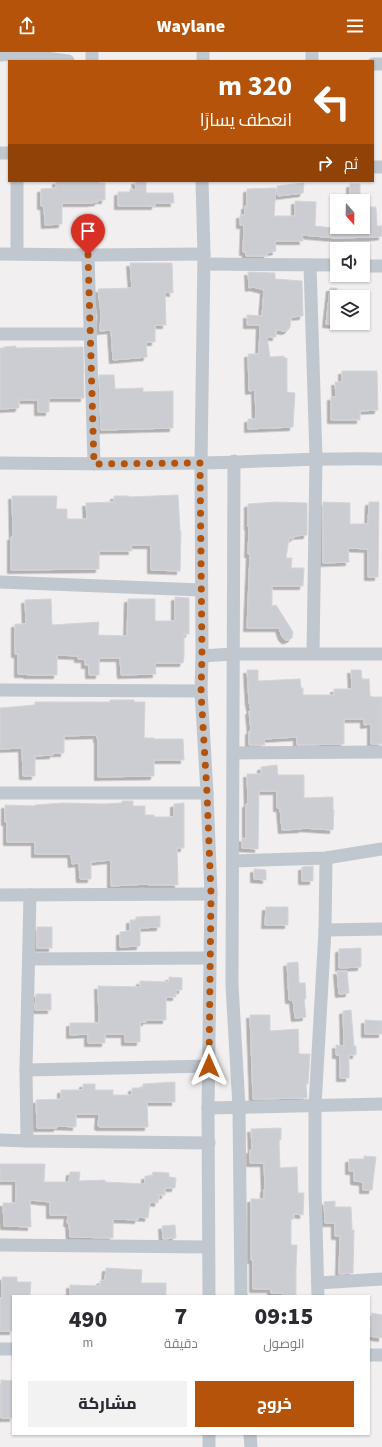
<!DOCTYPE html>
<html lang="ar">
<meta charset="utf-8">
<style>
body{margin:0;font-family:"Source Sans 3",Cairo,sans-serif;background:#f2f2f3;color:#2b2b33;direction:rtl;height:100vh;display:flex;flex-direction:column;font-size:15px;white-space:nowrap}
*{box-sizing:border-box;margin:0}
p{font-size:13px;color:#7c7c81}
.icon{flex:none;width:22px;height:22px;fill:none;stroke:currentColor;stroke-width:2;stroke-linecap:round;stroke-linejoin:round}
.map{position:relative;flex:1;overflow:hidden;direction:ltr}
.side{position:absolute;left:12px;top:1243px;width:358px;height:140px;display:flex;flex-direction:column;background:#fff;border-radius:0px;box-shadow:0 1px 3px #0004;direction:rtl}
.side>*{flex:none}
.guide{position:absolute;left:8px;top:8px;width:366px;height:122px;border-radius:0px;box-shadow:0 1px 3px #0004;direction:rtl;background:#b45309;color:#fff;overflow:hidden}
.needle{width:26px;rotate:160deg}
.controls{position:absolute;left:330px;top:142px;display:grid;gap:8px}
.controls a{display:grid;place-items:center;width:40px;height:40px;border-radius:0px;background:#fff;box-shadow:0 1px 3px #0004;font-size:20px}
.pin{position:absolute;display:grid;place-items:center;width:34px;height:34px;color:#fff;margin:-41px -17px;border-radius:50% 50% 50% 0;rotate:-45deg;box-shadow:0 0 4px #0007}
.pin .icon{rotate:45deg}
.me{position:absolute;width:44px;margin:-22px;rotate:0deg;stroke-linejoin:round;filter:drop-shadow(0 0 3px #0008)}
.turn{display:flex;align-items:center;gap:14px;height:84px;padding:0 16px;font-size:18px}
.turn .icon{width:52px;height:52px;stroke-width:2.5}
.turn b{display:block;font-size:28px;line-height:34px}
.then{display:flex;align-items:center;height:38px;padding:0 16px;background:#0003;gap:8px;font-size:15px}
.eta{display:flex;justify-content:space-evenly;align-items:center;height:68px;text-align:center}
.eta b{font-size:24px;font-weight:800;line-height:28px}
.primary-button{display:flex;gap:8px;margin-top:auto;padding:8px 16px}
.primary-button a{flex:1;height:46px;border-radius:0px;background:#b45309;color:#fff;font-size:16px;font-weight:800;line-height:46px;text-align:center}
.primary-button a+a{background:#f2f2f3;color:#2b2b33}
header{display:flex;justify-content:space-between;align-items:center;height:52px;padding:0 16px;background:#b45309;color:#fff;font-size:18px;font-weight:800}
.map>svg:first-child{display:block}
.building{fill:#cccdd2;stroke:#d3d4d9;filter:url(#shadow)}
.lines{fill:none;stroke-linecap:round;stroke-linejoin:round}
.minor{stroke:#c1c7cf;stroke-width:13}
.route{stroke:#b45309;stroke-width:7;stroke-dasharray:0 12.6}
</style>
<header><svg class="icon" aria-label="menu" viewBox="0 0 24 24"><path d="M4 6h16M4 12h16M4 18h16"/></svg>Waylane<svg class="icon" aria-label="share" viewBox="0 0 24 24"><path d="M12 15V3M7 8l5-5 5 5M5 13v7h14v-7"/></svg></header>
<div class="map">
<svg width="382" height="1395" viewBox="0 0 382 1395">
<defs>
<filter id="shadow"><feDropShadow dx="-3.5" dy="3.5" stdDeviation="0" flood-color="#0004"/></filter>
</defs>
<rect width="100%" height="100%" fill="#f1efef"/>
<!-- building -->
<g class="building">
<polygon points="56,129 99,129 99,131 105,131 105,148 98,148 98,150 90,151 62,151 62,172 45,173 44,154 41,154 41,137 56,136"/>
<polygon points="135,129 146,129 146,141 173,141 174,151 155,151 155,154 118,154 118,140 130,140 130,137 136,138"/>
<polygon points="304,131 303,141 278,144 277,134"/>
<polygon points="350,132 360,132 360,142 350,143"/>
<polygon points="276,136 274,164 295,164 295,149 316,150 315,174 333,176 363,175 363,155 376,155 377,174 382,174 382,184 377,185 336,186 302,183 303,189 275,189 276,199 267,201 267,204 246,204 246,200 243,200 244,173 240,173 240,163 245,163 245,154 247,154 247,137"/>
<polygon points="130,211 172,211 173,241 165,240 166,273 155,273 155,290 146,290 147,305 113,308 111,278 100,279 101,261 98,237 132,236"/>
<polygon points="248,220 275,221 275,227 302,229 303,264 291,265 290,275 288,278 285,279 276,278 276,285 267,285 270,305 284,304 284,306 287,306 287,340 295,341 293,375 248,377 248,367 256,367 255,338 249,339 248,302 259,302 260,273 247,273 247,263 262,264 264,238 253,235 249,236"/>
<polygon points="330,236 337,236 337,273 326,272"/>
<polygon points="16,294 16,296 83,295 84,346 49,346 49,360 38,360 38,348 19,348 19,356 0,357 0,296 4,296 4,295"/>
<polygon points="342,319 377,319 378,358 360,359 360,368 331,368 331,345 336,345 335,330 342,330"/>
<polygon points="99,323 114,323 115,337 143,336 143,340 173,339 173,376 101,378"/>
<polygon points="178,443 180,479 181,479 180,519 151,518 151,493 131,493 132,499 99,499 99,517 11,518 11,485 13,485 12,444 57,444 56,457 67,457 67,467 87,467 86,451 114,450 114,444 129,444 129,445"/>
<polygon points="276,450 307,451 307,483 294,484 294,486 289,486 286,506 292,506 291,516 304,516 303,534 272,534 272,554 276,553 293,580 292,586 288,588 285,588 282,585 279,576 247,576 250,502 248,502 249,475 248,475 248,452"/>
<polygon points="323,450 350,451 350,472 368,472 369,450 379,450 378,525 368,525 368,497 348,496 349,510 323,511"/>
<polygon points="175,545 189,546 189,582 184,582 184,604 183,611 155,611 156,622 121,623 120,606 99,606 99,623 89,623 89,613 85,613 85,607 78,607 78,604 57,603 57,623 27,623 27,622 18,622 18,602 15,602 15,572 26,572 25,548 51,547 52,573 99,570 98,583 127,584 128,547 155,547 155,569 175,569"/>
<polygon points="247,618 258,618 258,629 300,627 301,636 303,636 303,643 334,643 334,637 352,637 351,618 361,618 362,627 369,627 370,644 371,644 372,645 382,645 382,692 371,692 371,672 364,673 364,667 344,667 344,692 297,693 297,685 264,687 265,693 249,693 249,679 251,679 249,659 251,659 249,650"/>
<polygon points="110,648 134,648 134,650 145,650 144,686 154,686 154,687 183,687 184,708 154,708 154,724 98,725 98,687 97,687 97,683 64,684 64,701 53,701 53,703 35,704 35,724 23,724 22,696 0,697 0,656 35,653 35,650 110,650"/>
<polygon points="277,713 278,723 304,723 304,746 333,745 333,758 334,758 333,778 302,776 302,777 282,778 280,756 277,756 277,739 259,739 258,797 242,796 242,786 246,787 246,752 248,752 247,722 261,722 261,715"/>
<polygon points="122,749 133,749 133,754 145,754 145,763 154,763 154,765 174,765 174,752 184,751 184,796 177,796 178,833 148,833 148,832 111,834 111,808 91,810 91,827 80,827 79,811 72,812 71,802 35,802 35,790 7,790 7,770 5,770 5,753 35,754 35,753 63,751 103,752 122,751"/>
<polygon points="313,814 313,829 302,829 302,815"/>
<polygon points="254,817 266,818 266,828 254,827"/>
<polygon points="266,855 288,855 288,873 265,873"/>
<polygon points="160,864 160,875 140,876 140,894 120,895 120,880 130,879 130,868 136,868 136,865"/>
<rect x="37" y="875" width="15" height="21"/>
<polygon points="361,896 361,915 339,916 339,897"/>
<polygon points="298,910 299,931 305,931 306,947 304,947 306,965 295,966 293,948 289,948 287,911"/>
<polygon points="337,919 347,919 349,941 339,942"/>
<polygon points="169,925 182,926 182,938 176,938 176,945 166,945 166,968 146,968 146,970 140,970 140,990 125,990 125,982 105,982 105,991 88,991 88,982 70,983 70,971 99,971 98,934 140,935 140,929 169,930"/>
<polygon points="36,942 51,942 51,958 35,958"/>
<polygon points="351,958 354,994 356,994 356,1003 349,1003 349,1026 340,1026 340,1003 336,1003 336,993 344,994 343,959"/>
<polygon points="250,963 270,963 270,979 298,977 299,1002 310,1002 308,1032 306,1032 307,1046 253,1047"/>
<polygon points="365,968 382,969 382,982 365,982"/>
<polygon points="175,1030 175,1050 147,1050 148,1075 100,1075 98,1074 99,1062 76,1062 76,1075 57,1074 57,1076 37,1076 36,1048 61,1047 61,1038 83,1038 83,1032 95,1032 95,1038 113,1038 113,1043 132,1043 132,1036 143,1036 143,1032"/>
<polygon points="281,1076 281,1088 279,1088 280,1116 297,1115 298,1141 304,1141 303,1163 294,1162 294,1167 291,1167 291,1193 297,1193 296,1217 296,1244 283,1244 283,1241 271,1241 271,1237 253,1237 253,1208 251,1208 251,1147 264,1147 264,1137 265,1137 264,1111 250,1111 250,1098 252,1098 251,1077"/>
<polygon points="364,1104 376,1105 372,1138 363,1138 363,1130 354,1129 354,1119 349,1119 349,1107 364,1107"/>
<polygon points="0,1112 45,1112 44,1130 69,1130 70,1120 80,1120 79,1129 105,1128 105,1130 145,1132 145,1124 152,1124 153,1120 169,1121 169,1125 176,1126 175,1136 165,1136 165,1143 159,1143 158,1151 150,1150 148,1166 138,1165 138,1168 113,1167 113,1186 70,1185 69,1171 67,1171 68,1163 50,1163 50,1150 30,1148 31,1175 4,1174 3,1151 16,1151 16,1129 0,1129"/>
<polygon points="335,1149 335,1155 351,1155 352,1176 352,1178 354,1178 353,1221 339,1222 340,1184 335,1184 335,1171 325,1171 324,1150"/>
<polygon points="175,1173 176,1186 163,1187 162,1174"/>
<polygon points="106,1216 142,1218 141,1231 166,1231 166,1244 70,1244 70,1233 100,1234 100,1229 105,1228"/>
<polygon points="2,1225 17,1225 17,1230 31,1230 30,1244 13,1244 13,1279 0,1279 0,1246 2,1246"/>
<polygon points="372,1261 382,1263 382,1286 369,1284"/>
<polygon points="1,1328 13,1329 13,1366 1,1366"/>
</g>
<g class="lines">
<!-- minor -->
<g class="minor">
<polyline points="92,0 92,9"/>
<polyline points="312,0 312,9"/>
<polyline points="0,3 18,2 68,9"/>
<polyline points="203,9 203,0"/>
<polyline points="373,12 382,12"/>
<polyline points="0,101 9,101"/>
<polyline points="373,115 382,115"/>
<polyline points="17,129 17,202"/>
<polyline points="202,129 204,202 201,411 202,604 201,639 207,741 211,842 208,1056 209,1244"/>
<polyline points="0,202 88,203 204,202"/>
<polyline points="88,203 94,412"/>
<polyline points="204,212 337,213"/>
<polyline points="310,213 316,406 313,601"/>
<polyline points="363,214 382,214"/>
<polyline points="0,282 90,282"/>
<polyline points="234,409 232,933 239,1055 241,1244"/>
<path d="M0,411C67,412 133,412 200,411C261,410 321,405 382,407"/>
<polyline points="0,530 201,538"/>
<polyline points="202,604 233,602 382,602"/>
<polyline points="0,638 201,639"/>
<polyline points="234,701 382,700"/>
<polyline points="0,741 207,741"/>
<polyline points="233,809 326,806 382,797"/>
<polyline points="0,843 211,842"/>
<polyline points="325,878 382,877"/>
<polyline points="29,907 209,906"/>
<polyline points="26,1018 209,1014"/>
<polyline points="208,1056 382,1052"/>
<polyline points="0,1088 27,1089 209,1091"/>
<polyline points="27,1089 26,1018 30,843"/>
<polyline points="0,1193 208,1195"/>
<polyline points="318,1231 382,1227"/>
<polyline points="318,1244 315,1138 315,1054 325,878 326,806"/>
<polyline points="0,1297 13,1297"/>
<polyline points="369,1303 382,1303"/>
<polyline points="209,1382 209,1395"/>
<polyline points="250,1382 251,1395"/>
</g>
</g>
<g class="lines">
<!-- route -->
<polyline class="route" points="88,203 94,412 200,411 202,604 201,640 207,741 211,842 209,1014"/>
</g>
</svg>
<div class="controls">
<a><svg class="needle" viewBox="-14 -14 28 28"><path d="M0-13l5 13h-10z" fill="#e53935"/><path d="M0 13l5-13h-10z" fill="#7c7c81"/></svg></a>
<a><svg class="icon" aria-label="sound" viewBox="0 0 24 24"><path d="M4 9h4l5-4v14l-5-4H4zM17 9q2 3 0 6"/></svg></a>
<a><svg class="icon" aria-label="layers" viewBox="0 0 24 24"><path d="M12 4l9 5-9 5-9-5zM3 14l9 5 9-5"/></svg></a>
</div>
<div class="pin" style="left:88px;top:203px;background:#d93025"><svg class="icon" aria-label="arrive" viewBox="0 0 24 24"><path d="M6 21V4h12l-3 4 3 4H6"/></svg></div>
<svg class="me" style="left:209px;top:1014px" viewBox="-20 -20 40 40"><path d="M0-17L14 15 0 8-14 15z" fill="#b45309" stroke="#fff" stroke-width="4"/></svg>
<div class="guide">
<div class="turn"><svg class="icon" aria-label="left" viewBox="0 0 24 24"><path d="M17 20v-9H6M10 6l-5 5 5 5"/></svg><div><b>320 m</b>انعطف يسارًا</div></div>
<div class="then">ثم<svg class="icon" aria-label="right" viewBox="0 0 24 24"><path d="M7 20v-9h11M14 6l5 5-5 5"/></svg></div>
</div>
<section class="side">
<div class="eta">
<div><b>09:15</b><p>الوصول</p></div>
<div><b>7</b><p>دقيقة</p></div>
<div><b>490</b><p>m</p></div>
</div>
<div class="primary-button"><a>خروج</a><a>مشاركة</a></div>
</section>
</div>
